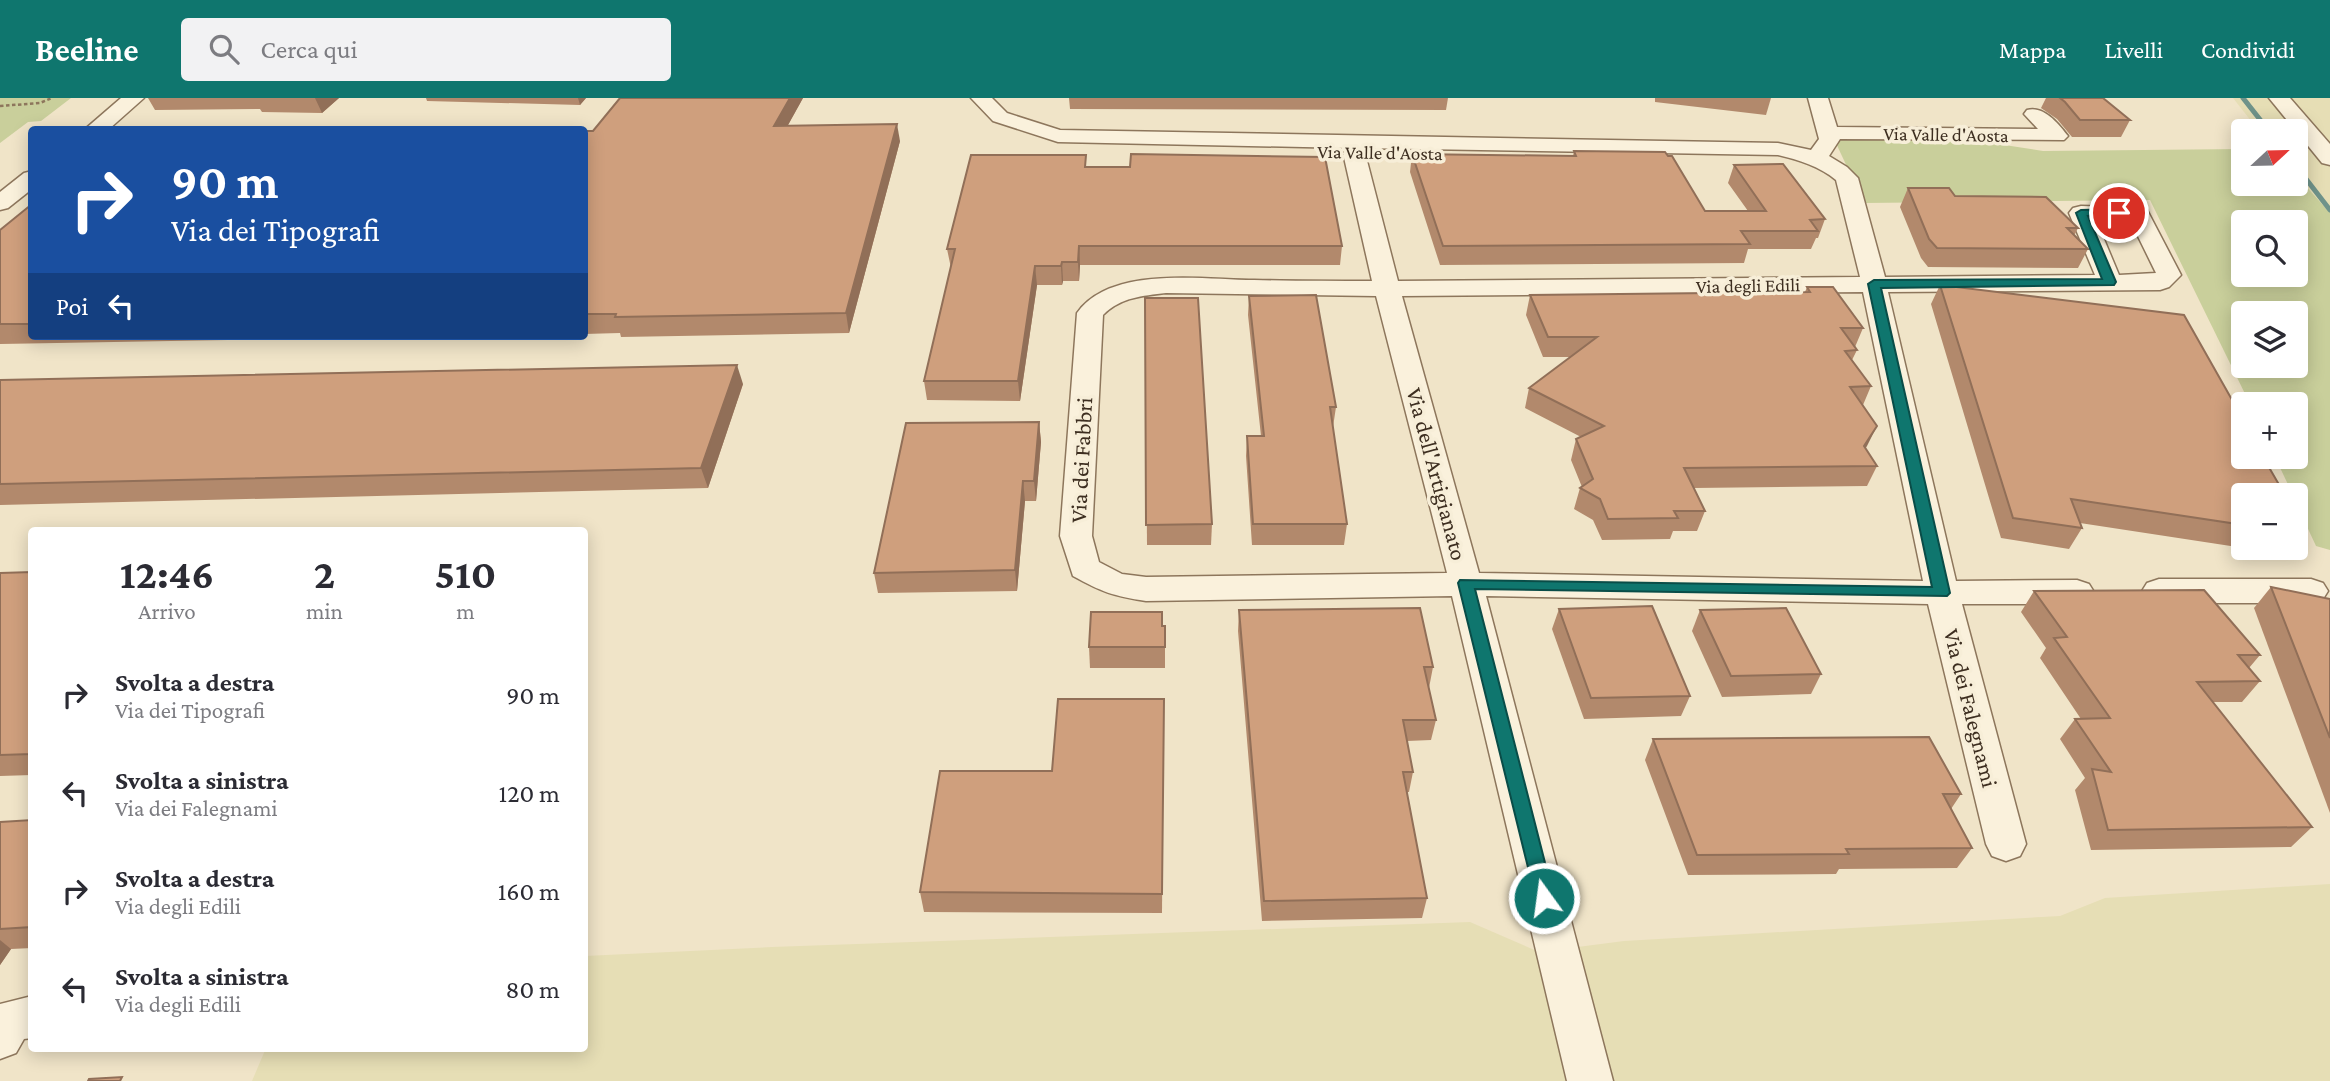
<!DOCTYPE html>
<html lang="it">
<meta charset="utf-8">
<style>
body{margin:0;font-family:"Crimson Pro",serif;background:#f2f2f3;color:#2b2b33;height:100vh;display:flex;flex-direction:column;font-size:26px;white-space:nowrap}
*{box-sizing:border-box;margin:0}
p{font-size:23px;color:#7c7c81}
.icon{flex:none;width:38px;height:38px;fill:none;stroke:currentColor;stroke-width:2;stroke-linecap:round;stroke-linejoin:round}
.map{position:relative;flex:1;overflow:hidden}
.drawer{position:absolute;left:28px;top:429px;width:560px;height:525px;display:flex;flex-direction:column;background:#fff;border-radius:7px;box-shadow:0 4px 18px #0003}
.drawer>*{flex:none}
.hud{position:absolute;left:28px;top:28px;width:560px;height:214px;border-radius:7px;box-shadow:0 4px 18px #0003;background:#1a4fa0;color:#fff;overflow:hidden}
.needle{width:46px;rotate:68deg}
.tools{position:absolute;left:2231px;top:21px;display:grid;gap:14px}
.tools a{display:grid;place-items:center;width:77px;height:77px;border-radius:7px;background:#fff;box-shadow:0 4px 18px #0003;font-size:35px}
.pin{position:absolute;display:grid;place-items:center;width:60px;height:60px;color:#fff;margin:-30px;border:4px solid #fff;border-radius:50%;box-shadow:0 2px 7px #0007}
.me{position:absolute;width:77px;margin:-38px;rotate:346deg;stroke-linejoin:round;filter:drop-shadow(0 0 5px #0008)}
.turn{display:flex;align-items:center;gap:24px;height:147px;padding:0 28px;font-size:32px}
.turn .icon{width:91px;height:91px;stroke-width:2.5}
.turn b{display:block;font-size:49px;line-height:60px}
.then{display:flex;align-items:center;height:66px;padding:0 28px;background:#0003;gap:14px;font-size:26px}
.eta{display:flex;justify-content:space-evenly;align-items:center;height:119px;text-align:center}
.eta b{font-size:42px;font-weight:700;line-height:49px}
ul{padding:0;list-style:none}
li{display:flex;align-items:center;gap:21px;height:98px;padding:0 28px}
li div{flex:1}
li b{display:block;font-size:26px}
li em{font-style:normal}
header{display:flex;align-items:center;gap:42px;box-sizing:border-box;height:98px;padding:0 35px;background:#0f766e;color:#fff}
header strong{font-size:33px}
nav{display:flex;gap:38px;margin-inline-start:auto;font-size:24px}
.search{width:490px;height:63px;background:#f2f2f3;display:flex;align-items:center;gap:18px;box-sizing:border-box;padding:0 24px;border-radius:7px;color:#7c7c81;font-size:26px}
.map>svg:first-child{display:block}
.farmland{fill:#e6deb5}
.green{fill:#c9cf9b;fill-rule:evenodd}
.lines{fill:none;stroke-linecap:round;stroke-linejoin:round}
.stream{stroke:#6f938a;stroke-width:5}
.minor-casing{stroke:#8d765c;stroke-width:3}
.path{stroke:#8d765c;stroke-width:2.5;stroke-dasharray:3.5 2.5;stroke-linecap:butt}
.minor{fill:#faf1dc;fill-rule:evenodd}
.wall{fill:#b2896c}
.shaded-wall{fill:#916f58}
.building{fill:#cf9f7d;stroke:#916f58;stroke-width:2}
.route{fill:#0f766e;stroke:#0a4d48;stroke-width:2}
.labels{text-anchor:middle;stroke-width:7;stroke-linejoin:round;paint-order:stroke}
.far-street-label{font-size:19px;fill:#3d2e20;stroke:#f7eed8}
.street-label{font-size:23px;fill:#3d2e20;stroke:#f7eed8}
</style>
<header>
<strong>Beeline</strong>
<div class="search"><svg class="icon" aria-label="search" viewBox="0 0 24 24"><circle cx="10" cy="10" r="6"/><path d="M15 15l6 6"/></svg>Cerca qui</div>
<nav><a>Mappa</a><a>Livelli</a><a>Condividi</a></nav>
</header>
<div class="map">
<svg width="2330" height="983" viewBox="0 0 2330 983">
<rect width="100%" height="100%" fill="#f0e4c8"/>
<!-- farmland -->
<g class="farmland">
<polygon points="2233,0 2330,0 2330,115 2296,77 2296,33 2259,33"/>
<polygon points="2330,786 2330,983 252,983 266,950 584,950 585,858 772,849 1470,824 1539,854 1624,843 2060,818 2105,800"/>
</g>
<!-- green -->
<g class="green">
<polygon points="0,0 71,0 41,23 28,24 0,45"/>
<path d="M1834,41L1978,43L2043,53L2243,51L2244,86H2296V77L2330,115V452L2316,448L2296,405V397H2293L2275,359H2296V306H2250L2150,102L1864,105ZM2244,124H2296V177H2244ZM2244,215H2296V268H2244Z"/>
</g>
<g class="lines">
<!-- stream -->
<g class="stream">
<polyline points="2243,0 2269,33"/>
<polyline points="2296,68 2330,112"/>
</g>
<!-- minor casing -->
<g class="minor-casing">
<g id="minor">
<polygon points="121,0 144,0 108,32 84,32"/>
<path d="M971,0H992L1007,15L1060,32L1778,45L1811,52L1819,41L1808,0H1828L1837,29L2038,31L2024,16L2027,12C2043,7 2058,25 2068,38L2064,42L1840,41L1829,58L1847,69L1858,80L1885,179L2095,177L2069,115L2073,110L2081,108L2146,110L2181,177L2169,189L2160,192L1888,194L1956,483L2077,482L2089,486L2094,494L2089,502L2077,506H1962L2026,746L2020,758L2006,763L1992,758L1986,746L1928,506L1486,498L1613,983H1567L1452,498L1146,503C1113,498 1102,494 1073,478L1060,438L1077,215C1111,167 1203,182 1254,182C1294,183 1333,183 1372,183L1343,55L1349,50L1058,44L993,23ZM1359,50L1778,57C1799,62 1819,68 1836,82L1860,179L1398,183L1365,55ZM2096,122H2130L2156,175L2119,177ZM1863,194L1923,483L1479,475L1402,198ZM1166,195L1376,198L1447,475L1146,479L1122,476L1099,464L1092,438L1103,217C1121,199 1142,198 1166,195Z"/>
<polygon points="2269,0 2290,0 2330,46 2330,67 2322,65"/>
<polygon points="32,73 32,91 8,110 0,112 0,94 24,75"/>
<polygon points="2159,481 2311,481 2323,485 2328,493 2323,501 2311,505 2159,505 2147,501 2142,493 2147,485"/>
<polygon points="32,898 32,940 24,941 16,955 0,961 0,906"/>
</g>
</g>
<!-- path -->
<polyline class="path" points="0,8 40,5 52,0"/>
<!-- minor -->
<use href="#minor" class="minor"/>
</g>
<!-- wall -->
<g class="wall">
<polygon points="148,0 339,0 322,15 262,14 260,11 155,12"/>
<polygon points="426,0 586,0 580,7 427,3"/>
<polygon points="620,0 803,0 788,27 900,43 849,235 621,239 620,235 584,236 584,33 593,33"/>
<polygon points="1069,0 1448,0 1446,12 1070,11"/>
<polygon points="1655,0 1771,0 1766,17 1655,4"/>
<polygon points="2046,0 2103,0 2130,22 2121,39 2072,39 2057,21 2041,10"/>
<polygon points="1574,53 1705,113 1748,113 1728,85 1734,67 1825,121 1818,140 1816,140 1811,151 1748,151 1744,165 1440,167 1410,74 1412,56 1573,58"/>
<polygon points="1086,69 1342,148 1340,167 1080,167 1079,183 1063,183 1062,187 1037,187 1020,303 927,302 924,283 951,170 947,151"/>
<polygon points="1908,90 1955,98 2078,130 2074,138 2088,151 2078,170 1928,169 1921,160 1900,109"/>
<polygon points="32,106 32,238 463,238 0,246 0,132"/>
<polygon points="1940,187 2244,397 2244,450 2296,450 2290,457 2080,425 2082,430 2069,451 2001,440 1931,206"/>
<polygon points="1807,189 1863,230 1855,249 1857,252 1852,262 1871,288 1863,307 1865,350 1877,368 1867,388 1694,390 1705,413 1697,433 1673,433 1670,441 1602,442 1593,422 1574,411 1580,390 1582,389 1571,362 1576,341 1581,339 1525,310 1529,290 1571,259 1543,259 1526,217 1530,197 1805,194"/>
<polygon points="1249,198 1336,309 1333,329 1347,426 1344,447 1252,447 1246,358 1247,338 1261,338 1248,217"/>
<polygon points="1145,200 1212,426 1211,447 1147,447"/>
<polygon points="0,282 743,286 708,390 0,407"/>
<polygon points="1039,324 1041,344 1036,403 1025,403 1017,493 878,495 874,475"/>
<polygon points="2296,418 2306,437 2296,449"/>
<polygon points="32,474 32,677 0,678 0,475"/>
<polygon points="2271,489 2330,501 2330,715 2254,510"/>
<polygon points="2034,493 2260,557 2249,570 2260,583 2242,604 2213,604 2312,729 2291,749 2091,752 2075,692 2085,680 2060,641 2075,621 2081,621 2040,560 2046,550 2021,514"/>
<polygon points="1559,511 1690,598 1681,618 1584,621 1552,531"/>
<polygon points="1239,512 1433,569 1429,590 1436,622 1431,642 1407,643 1413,674 1409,694 1407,694 1427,800 1422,820 1262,823 1238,533"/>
<polygon points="1700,512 1821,576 1811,596 1722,599 1692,533"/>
<polygon points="1165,528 1165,570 1090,570 1089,549"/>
<polygon points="1164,601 1162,815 924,814 920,794"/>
<polygon points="1653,641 1961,696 1951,711 1972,750 1957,770 1839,771 1836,776 1688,777 1645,662"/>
<polygon points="32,722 32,850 11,851 0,867 0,724"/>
</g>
<!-- shaded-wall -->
<g class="shaded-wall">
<polygon points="315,0 339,0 322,15"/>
<polygon points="578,0 586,0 580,7"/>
<polygon points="790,0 803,0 778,45 774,28"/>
<polygon points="897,26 900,43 849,235 846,215"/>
<polygon points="1079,148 1080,167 1079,183 1078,164"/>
<polygon points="1062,164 1063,183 1062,187 1061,168"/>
<polygon points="1035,168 1037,187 1020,303 1018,283"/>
<polygon points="737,267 743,286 708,390 701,370"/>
<polygon points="1039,324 1041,344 1036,403 1034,383"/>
<polygon points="1877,328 1867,348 1854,368 1864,348"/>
<polygon points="1023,383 1025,403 1017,493 1015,472"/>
<polygon points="0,842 11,851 0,867"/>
</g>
<!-- building -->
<g class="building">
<polygon points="620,0 790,0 774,28 897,26 846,215 615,219 616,216 584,216 584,33 593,33"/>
<polygon points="2060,0 2103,0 2130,22 2080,22 2065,4"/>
<polygon points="1574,53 1665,54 1668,58 1672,58 1705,113 1766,113 1734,67 1783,66 1825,121 1810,122 1818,133 1741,133 1750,146 1443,148 1412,56 1576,58"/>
<polygon points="1131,56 1325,59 1342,148 1079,148 1078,164 1062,164 1061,168 1035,168 1018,283 924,283 955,151 947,151 971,57 1086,57 1085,69 1130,69"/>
<polygon points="1908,90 1949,90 1955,98 2046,99 2078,130 2067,130 2088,151 1937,150 1929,141"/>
<polygon points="32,106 32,226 0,226 0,132"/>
<polygon points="1940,187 2184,217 2244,323 2244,359 2263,359 2285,397 2244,397 2244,427 2071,401 2082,430 2013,420"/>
<polygon points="1807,189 1833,189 1863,230 1841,230 1857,252 1845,253 1871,288 1850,289 1877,328 1864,348 1877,368 1684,370 1705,413 1674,413 1678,420 1608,421 1600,401 1580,390 1593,381 1576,341 1604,328 1529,290 1597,239 1548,239 1530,197 1810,194"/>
<polygon points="1316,197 1336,309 1330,309 1347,426 1253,426 1247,338 1264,338 1249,198"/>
<polygon points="1145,200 1198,200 1212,426 1146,427"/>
<polygon points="737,267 701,370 0,386 0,282"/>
<polygon points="1039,324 1034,383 1023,383 1015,472 874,475 906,325"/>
<polygon points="2296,418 2306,437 2296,435"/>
<polygon points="32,474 32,656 0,657 0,475"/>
<polygon points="2271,489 2330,501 2330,640"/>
<polygon points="2204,492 2260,557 2238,557 2260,583 2197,584 2312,729 2108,732 2092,671 2111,674 2075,621 2110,620 2054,540 2067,539 2034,493"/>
<polygon points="1652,508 1690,598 1591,600 1559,511"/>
<polygon points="1420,510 1433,569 1424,569 1436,622 1403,622 1413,674 1403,674 1427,800 1264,803 1239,512"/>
<polygon points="1786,510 1821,576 1731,578 1700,512"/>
<polygon points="1091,514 1162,514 1162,528 1165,528 1165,549 1089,549"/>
<polygon points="1058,601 1164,601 1162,796 920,794 940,673 1052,673"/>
<polygon points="1929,639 1961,696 1943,696 1972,750 1846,751 1849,756 1697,757 1653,641"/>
<polygon points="32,722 32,829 0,831 0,724"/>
<polygon points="122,979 120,983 88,983 89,981"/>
</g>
<!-- route -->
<polygon class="route" points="2119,111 2123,112 2123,117 2088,118 2116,184 2114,187 1881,190 1950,495 1947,498 1475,491 1554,800 1551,806 1544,808 1537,806 1458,485 1460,482 1932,489 1868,186 1874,182 2102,181 2076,115 2081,112"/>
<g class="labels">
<!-- far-street labels -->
<g class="far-street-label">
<text transform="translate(1946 36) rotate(1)" y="7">Via Valle d'Aosta</text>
<text transform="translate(1380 54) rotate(1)" y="7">Via Valle d'Aosta</text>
<text transform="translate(1748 187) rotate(-1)" y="7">Via degli Edili</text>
</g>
<!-- street labels -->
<g class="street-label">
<text transform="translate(1081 362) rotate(-87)" y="8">Via dei Fabbri</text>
<text transform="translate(1437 376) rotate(75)" y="8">Via dell'Artigianato</text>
<text transform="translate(1971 610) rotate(76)" y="8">Via dei Falegnami</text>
</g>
</g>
</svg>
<div class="tools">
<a><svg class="needle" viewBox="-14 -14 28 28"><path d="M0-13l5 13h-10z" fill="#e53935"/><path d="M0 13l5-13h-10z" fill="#7c7c81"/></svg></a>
<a><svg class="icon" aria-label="search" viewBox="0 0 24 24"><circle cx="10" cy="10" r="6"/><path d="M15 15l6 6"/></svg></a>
<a><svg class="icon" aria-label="layers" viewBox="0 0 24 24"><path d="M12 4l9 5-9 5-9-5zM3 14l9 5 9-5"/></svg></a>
<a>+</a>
<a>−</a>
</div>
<div class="pin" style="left:2119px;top:115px;background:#d93025"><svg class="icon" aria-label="arrive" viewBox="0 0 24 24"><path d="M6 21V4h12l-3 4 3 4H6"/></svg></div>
<svg class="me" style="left:1544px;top:800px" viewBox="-20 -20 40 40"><circle r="17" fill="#0f766e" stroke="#fff" stroke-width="3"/><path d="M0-11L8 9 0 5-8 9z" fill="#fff"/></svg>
<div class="hud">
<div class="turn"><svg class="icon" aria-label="right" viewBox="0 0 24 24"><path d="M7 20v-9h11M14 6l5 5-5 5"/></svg><div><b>90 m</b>Via dei Tipografi</div></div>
<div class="then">Poi<svg class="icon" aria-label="left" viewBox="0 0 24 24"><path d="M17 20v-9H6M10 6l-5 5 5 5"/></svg></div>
</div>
<section class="drawer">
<div class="eta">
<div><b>12:46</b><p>Arrivo</p></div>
<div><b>2</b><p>min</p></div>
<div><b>510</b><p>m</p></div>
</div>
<ul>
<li><svg class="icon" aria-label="right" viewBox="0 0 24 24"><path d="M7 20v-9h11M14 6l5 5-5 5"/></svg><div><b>Svolta a destra</b><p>Via dei Tipografi</p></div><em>90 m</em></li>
<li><svg class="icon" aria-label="left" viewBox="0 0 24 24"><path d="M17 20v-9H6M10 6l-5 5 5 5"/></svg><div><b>Svolta a sinistra</b><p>Via dei Falegnami</p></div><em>120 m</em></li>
<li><svg class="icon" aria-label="right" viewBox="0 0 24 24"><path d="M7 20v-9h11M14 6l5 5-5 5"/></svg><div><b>Svolta a destra</b><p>Via degli Edili</p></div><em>160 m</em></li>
<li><svg class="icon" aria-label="left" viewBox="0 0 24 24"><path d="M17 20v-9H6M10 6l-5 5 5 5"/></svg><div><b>Svolta a sinistra</b><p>Via degli Edili</p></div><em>80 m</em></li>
</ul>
</section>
</div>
